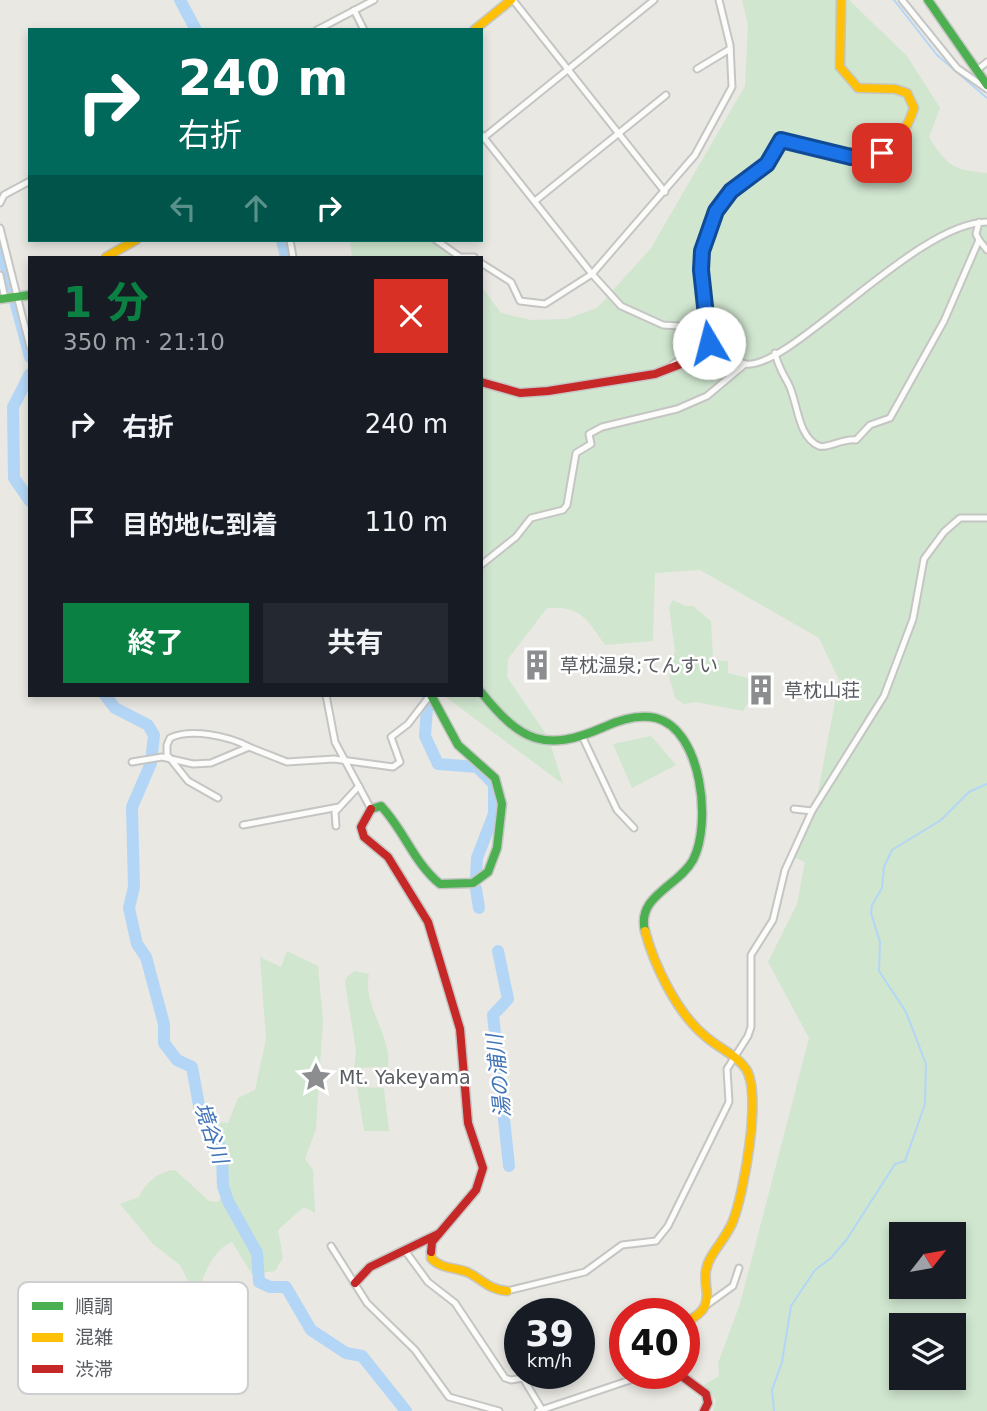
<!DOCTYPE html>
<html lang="ja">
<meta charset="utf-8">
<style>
body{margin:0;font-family:"DejaVu Sans","Noto Sans JP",sans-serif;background:#242831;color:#f1f3f6;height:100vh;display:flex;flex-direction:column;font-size:26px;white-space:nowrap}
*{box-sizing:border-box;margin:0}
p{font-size:23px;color:#9ea1a6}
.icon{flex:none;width:38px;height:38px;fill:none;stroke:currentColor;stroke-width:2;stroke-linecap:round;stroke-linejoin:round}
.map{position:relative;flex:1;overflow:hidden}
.details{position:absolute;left:28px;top:256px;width:455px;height:441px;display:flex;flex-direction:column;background:#171b24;border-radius:0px;box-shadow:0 4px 10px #0003}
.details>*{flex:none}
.guide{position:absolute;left:28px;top:28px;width:455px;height:214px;border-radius:0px;box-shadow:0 4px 10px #0003;background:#00695c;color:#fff;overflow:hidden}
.needle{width:46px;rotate:59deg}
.fabs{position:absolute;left:889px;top:1222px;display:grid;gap:14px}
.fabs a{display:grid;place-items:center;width:77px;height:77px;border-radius:0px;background:#171b24;box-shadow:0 4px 10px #0003;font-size:35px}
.speed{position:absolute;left:504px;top:1298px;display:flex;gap:14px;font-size:35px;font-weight:700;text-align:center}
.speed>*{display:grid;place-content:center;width:91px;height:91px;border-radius:50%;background:#171b24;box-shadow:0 4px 10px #0003;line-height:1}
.speed small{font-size:18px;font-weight:400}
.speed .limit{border:10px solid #d22;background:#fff;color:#111}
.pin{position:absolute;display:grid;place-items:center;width:60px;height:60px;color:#fff;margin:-30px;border-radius:14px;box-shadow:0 4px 10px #0006}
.me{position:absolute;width:77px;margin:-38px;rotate:352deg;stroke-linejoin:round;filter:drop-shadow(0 0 5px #0008)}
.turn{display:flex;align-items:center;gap:24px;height:147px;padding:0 35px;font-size:32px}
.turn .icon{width:91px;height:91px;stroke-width:2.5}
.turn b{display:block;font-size:49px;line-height:60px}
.lanes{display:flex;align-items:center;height:66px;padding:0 35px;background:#0003;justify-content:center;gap:35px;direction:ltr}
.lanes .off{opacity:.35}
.round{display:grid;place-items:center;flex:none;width:74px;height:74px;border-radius:0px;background:#242831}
.summary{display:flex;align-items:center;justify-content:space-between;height:119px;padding:0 35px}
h1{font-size:42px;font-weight:700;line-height:52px;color:#0b8043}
.primary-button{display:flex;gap:14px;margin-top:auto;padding:14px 35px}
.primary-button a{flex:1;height:80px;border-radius:0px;background:#0b8043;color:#fff;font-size:28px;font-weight:700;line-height:80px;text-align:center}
.primary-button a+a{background:#242831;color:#f1f3f6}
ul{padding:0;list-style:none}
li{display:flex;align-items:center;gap:21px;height:98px;padding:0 35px}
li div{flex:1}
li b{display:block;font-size:26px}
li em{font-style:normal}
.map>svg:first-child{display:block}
.green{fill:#d0e6cf;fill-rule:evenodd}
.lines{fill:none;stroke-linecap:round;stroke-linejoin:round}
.stream{stroke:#b4d6f6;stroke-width:2}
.river{stroke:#b4d6f6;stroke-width:12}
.street-casing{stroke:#c5c5c4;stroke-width:9}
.fast-casing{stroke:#c6c6c5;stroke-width:11}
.slow-casing{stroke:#c6c6c5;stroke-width:11}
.jam-casing{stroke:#c6c6c5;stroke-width:11}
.street{stroke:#fcfcfb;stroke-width:5}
.fast{stroke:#4caf50;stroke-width:8}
.slow{stroke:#ffc107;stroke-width:8}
.jam{stroke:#c62828;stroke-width:8}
.route-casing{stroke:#114b97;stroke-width:18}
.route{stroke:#1a73e8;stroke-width:12}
.labels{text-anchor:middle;stroke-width:5;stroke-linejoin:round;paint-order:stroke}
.poi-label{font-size:19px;fill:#595c61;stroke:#fff;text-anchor:start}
.water-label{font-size:21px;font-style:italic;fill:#4073b8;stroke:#fff}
.key{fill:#fff;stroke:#cdced0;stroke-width:2}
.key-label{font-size:19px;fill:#595c61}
</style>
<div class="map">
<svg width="987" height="1411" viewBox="0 0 987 1411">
<rect width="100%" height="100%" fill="#e9e8e3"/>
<!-- green -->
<g class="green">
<path d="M742,0H849L907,56L940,108L929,137C947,166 953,170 987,173V1411H713L716,1400L704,1385L719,1376L718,1363L740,1304L809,1038L768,962L797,904L805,862L793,857L813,819L839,680L819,638L700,570L655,573L653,641L605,645C587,619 581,606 547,608L508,659L507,677L548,737L563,784L443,695H481V286L501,313L531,320L566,319L597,308L651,248L745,86L748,25ZM901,1234H954V1286H901ZM901,1325H954V1377H901Z"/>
<polygon points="350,240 429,240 456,257 352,257"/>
<polygon points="673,600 685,606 693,606 711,621 713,660 728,661 728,673 751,679 749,701 743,711 696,702 684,704 675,698 669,677 675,651 669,607"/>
<polygon points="651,736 676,765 632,788 613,744"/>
<path d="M287,951L318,966L323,1020L316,1129L305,1159L313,1170L315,1213L304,1207L278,1230L283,1258L275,1271L252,1274L232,1242C215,1248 204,1273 199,1290L194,1292L180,1265L153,1244L120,1204L139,1197C145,1183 159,1171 175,1170L209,1201L218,1202C242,1171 214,1149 218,1122L228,1123L238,1098L255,1090L266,1039L260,957L281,967Z"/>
<path d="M355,971L369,974C362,1005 392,1035 388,1067L354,1068L356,1051L345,982L347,977Z"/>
<polygon points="357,1087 384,1088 389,1131 364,1131"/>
</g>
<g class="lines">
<!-- stream -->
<g class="stream">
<polyline points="894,0 937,55 987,98"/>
<polyline points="774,1411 772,1390 782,1362 791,1306 815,1270 831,1258 847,1239 895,1164 905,1161 925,1104 926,1064 906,1012 879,971 880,942 871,913 872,905 882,888 884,867 892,850 941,820 969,792 987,784"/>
</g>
<!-- river -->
<g class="river">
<polyline points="180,0 196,30"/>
<polyline points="282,240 286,257"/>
<polyline points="0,244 30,357"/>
<polyline points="30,374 13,407 14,478 30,501"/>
<polyline points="105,695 115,708 148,725 154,735 151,763 132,807 134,887 129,908 137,944 146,957 164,1024 164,1043 177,1060 192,1067 200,1111 214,1131 222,1153 223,1186 228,1201 257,1253 259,1282 270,1287 286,1287 311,1330 346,1353 362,1356 406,1411"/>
<polyline points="428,695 425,736 438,764 477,767 494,784 494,814 477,858 476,877"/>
<polyline points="476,889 479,908"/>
<polyline points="498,951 508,999 493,1015 509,1166"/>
</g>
<!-- street casing -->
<g class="street-casing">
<g id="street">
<polyline points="513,0 665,192"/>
<polyline points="902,0 957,68 987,89"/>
<polyline points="354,10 364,30"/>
<polyline points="317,30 374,0"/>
<polyline points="697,69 730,49"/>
<polyline points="977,70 987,62"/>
<path d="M481,134L592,274L621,306L663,325L695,327C701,347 688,355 673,364"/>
<polyline points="482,139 654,0"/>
<polyline points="535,201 666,95"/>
<polyline points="0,203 4,195 30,181"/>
<polyline points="979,222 976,234 979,240"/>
<polyline points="0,228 30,347"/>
<polyline points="290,240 293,257"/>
<polyline points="436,240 460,257 474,257"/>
<polyline points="481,263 511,282 520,301 545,304 592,274 695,155 732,87 730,45 719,0"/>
<polyline points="0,275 5,299"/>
<path d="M709,343C719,349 734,362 746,364C790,370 916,222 987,222"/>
<path d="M775,353C778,366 782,372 788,383C798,401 797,437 819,446C826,449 844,438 856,440L870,425L890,418L944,321L979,240L987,250"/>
<polyline points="481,565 516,537 531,518 563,510 567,505 576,453 591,444 589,434 602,427 677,409 707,396 745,364"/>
<polyline points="326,695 335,742 371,809"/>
<polyline points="582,736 617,810 634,828"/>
<path d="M167,757V745L170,738C191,728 229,736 249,747"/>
<polyline points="169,757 188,781 218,798"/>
<polyline points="132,762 162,757 193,764 211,763 249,747 287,762 334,759 393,767 400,762 391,737 408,724 428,698"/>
<polyline points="812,811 884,696 913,619 924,559 944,532 960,518 987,518"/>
<polyline points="243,825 339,807"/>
<polyline points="336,826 335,812 359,786"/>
<polyline points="331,1246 367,1303 415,1350 449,1397 499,1411"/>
<polyline points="406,1252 428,1282 455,1303 505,1378 511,1380 523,1378 541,1408"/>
<polyline points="507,1291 585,1272 622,1245 656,1241 668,1226 729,1102 727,1069 748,1036 751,1027 751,955 773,920 785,870 812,811 794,809"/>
<polyline points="708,1304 733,1286 739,1268"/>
<polyline points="538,1411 648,1374"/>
</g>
</g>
<!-- fast casing -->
<g class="fast-casing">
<g id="fast">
<polyline points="928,0 987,85"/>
<polyline points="0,299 30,295"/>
<path d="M481,692C521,742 545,753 604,727C621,719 638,714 656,718C702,730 712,824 693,860C679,886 636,896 645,931"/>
<path d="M371,809L381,806C404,830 414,863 440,884L473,883L488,872L497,848L502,804L495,778L458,745L431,695"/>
</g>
</g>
<!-- slow casing -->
<g class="slow-casing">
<g id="slow">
<polyline points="474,30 511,0"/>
<path d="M713,219L731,191L767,164L781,140C836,155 892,178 914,108L907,93L895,89L858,88L840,67L841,0"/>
<polyline points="106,257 136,240"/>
<path d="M645,931C654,965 677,1013 705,1036C718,1048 736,1054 746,1069C762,1095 744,1192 733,1221C728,1234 718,1245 711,1257C694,1286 726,1303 684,1323"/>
<path d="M431,1252V1258C441,1269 454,1267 467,1272C482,1279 489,1290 507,1291"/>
</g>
</g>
<!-- jam casing -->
<g class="jam-casing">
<g id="jam">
<polyline points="481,382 520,393 548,391 655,374 699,357 709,338 702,296 702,251 713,219"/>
<polyline points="371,809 361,827 364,837 388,857 428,922 460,1029 468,1123 483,1168 476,1190 432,1242 431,1252"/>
<polyline points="355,1283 370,1267 438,1234"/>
<polyline points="679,1374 706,1394 708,1403 704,1411"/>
</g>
</g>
<!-- street -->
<use href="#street" class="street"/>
<!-- fast -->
<use href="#fast" class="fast"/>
<!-- slow -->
<use href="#slow" class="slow"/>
<!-- jam -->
<use href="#jam" class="jam"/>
</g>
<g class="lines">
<!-- route casing -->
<g class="route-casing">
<polyline id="route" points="709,343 701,270 702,251 716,211 731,191 767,164 781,140 851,157 882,153"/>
</g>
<!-- route -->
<use href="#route" class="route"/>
</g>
<!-- icons -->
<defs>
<g id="building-bare" transform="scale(2.415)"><path d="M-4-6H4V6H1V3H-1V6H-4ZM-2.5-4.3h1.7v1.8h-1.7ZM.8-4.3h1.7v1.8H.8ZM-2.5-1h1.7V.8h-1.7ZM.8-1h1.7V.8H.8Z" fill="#8b8d8e" stroke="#fff" stroke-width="2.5" paint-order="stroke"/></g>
<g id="sight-bare" transform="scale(2.415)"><path d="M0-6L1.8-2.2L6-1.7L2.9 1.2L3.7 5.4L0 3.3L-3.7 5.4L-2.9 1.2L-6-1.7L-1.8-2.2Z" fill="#8b8d8e" stroke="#fff" stroke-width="2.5" paint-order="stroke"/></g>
</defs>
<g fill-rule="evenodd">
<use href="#building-bare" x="537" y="665"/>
<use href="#building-bare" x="761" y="690"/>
<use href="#sight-bare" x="316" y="1077"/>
</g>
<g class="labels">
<!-- poi labels -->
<g class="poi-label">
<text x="560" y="672">草枕温泉;てんすい</text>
<text x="784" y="697">草枕山荘</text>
<text x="339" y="1084">Mt. Yakeyama</text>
</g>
<!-- water labels -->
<g class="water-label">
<text transform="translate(499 1076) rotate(-96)" y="7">湯の浦川</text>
<text transform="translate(211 1133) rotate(71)" y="7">境谷川</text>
</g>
</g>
<!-- legend -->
<rect x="18" y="1282" width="230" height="112" rx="10" class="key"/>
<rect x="32" y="1302" width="31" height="8" fill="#4caf50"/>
<rect x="32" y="1333" width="31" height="9" fill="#ffc107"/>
<rect x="32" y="1365" width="31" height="8" fill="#c62828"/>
<g class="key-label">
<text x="75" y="1313">順調</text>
<text x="75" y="1344">混雑</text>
<text x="75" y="1376">渋滞</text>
</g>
</svg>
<div class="fabs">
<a><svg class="needle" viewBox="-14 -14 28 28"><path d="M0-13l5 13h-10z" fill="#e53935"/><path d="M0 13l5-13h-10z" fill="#9ea1a6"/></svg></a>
<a><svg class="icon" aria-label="layers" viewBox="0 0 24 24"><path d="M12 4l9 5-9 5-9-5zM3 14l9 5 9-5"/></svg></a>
</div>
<div class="speed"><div>39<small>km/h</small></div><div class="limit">40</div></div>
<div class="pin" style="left:882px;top:153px;background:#d93025"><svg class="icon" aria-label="arrive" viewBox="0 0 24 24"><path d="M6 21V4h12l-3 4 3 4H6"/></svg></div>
<svg class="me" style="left:709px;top:343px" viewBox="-20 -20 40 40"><circle r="19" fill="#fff"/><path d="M0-13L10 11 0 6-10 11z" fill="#1a73e8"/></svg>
<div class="guide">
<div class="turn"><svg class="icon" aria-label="right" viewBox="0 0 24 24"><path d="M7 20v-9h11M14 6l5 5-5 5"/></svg><div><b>240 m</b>右折</div></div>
<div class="lanes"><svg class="icon off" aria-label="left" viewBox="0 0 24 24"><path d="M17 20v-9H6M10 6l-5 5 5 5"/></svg><svg class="icon off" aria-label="ahead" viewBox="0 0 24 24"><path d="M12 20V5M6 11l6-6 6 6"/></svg><svg class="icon" aria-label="right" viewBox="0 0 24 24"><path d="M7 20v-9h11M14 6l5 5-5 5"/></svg></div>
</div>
<section class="details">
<div class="summary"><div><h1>1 分</h1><p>350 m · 21:10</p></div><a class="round" style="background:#d93025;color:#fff"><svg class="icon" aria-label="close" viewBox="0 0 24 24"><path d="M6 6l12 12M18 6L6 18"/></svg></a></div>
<ul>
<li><svg class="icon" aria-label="right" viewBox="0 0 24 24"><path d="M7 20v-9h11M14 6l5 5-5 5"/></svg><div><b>右折</b></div><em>240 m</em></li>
<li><svg class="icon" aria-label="arrive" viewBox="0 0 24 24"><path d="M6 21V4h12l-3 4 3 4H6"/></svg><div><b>目的地に到着</b></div><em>110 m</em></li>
</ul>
<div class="primary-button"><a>終了</a><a>共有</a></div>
</section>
</div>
